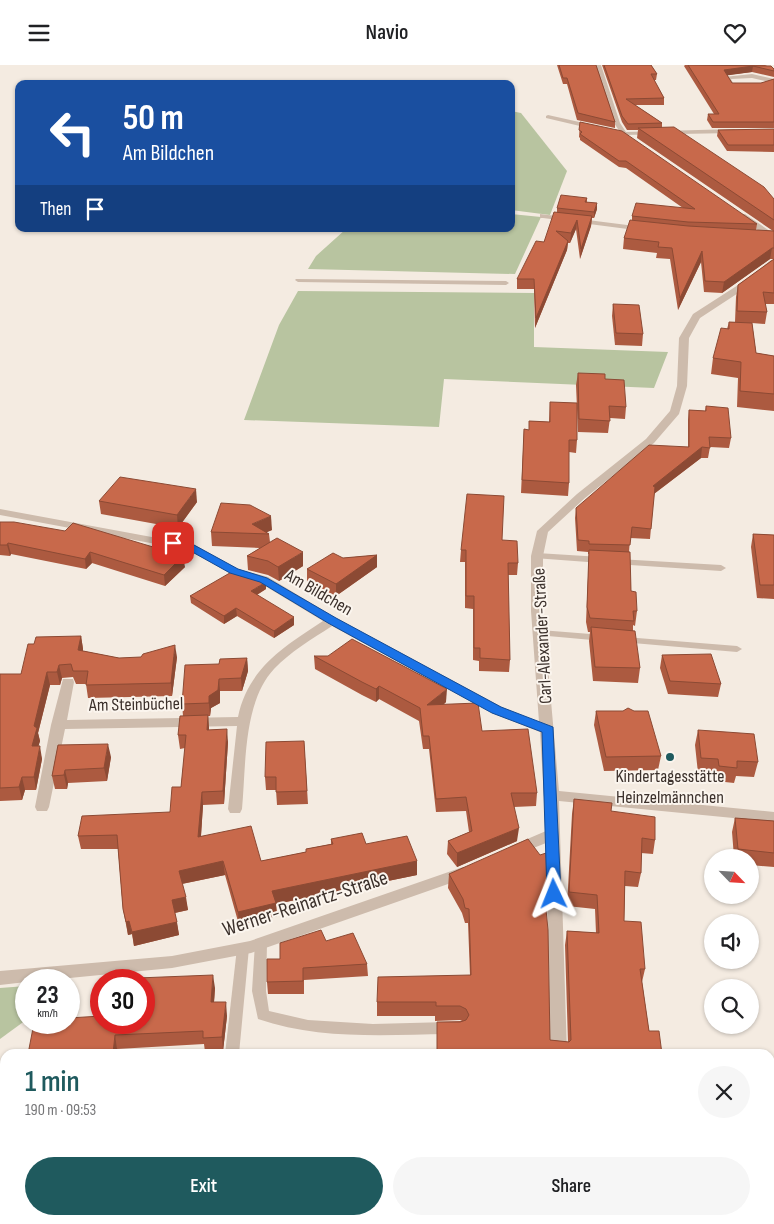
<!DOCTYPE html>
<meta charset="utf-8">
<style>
body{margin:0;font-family:"Sofia Sans Condensed",sans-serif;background:#f6f6f6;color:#202124;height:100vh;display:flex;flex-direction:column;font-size:19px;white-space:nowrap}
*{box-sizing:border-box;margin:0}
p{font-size:16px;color:#757577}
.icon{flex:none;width:28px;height:28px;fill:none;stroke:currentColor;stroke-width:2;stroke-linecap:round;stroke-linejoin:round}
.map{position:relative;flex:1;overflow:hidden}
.side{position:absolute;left:0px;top:984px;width:775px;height:176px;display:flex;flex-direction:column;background:#fff;border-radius:15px 15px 0 0;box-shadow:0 1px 4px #0004}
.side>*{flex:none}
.hud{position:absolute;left:15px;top:15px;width:500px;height:152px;border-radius:10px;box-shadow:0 1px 4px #0004;background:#1a4fa0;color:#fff;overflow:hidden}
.needle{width:32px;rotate:115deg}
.controls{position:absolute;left:704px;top:784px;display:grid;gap:10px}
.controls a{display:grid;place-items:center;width:55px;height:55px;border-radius:50%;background:#fff;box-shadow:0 1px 4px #0004;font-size:25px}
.speed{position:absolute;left:15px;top:904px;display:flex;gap:10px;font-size:25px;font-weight:700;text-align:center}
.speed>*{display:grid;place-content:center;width:65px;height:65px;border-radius:50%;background:#fff;box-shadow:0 1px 4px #0004;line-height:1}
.speed small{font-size:12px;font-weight:400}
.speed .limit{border:8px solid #d22;background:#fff;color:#111}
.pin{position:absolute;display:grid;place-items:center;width:42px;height:42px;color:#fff;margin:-21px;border-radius:10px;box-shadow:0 2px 8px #0006}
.me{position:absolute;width:55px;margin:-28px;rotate:358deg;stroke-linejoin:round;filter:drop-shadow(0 0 4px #0008)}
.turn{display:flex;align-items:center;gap:18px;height:105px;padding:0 25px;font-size:22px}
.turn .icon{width:65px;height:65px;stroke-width:2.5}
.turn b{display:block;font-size:35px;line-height:42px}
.then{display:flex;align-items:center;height:48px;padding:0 25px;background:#0003;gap:10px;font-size:19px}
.round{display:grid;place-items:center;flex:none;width:52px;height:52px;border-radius:26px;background:#f6f6f6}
.summary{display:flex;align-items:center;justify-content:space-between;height:85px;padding:0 25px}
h1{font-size:30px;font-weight:600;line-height:38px;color:#1f5a5e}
.cta{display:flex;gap:10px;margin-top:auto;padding:10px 25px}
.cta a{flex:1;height:58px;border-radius:30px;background:#1f5a5e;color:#fff;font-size:20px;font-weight:600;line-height:58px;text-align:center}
.cta a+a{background:#f6f6f6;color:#202124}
header{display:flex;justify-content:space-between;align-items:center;height:65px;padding:0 25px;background:#fff;font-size:22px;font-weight:600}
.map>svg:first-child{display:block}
.green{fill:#b8c4a0}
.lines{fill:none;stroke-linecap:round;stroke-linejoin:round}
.lane{fill:#cdbbac;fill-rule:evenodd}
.street{fill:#cdbbac;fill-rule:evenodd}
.wall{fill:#ac5a40}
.shaded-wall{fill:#8c4a34}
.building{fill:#c8694b;stroke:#8c4a34}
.route{fill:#1a73e8;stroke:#114b97}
.poi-dot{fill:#1f5a5e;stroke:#fbf5ee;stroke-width:2}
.labels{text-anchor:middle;stroke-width:4;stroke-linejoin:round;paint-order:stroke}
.street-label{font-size:18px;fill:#3b302b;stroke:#fbf5ee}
.poi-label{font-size:18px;fill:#3b302b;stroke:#fbf5ee}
.near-street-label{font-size:21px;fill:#3b302b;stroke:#fbf5ee}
</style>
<header><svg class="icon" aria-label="menu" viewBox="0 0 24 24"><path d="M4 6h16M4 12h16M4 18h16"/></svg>Navio<svg class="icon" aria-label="heart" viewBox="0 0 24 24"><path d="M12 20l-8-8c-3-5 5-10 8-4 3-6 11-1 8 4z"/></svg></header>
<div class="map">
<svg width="774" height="1159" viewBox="0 0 774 1159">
<rect width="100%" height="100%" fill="#f4ebe1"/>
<!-- green -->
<g class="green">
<polygon points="511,46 521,48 567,106 550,150 511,145"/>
<polygon points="511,149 541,152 515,209 308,204 316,191 346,164 511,164"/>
<polygon points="298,226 534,228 534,282 668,287 654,323 444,314 439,362 244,355 279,260"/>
<polygon points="26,921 26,955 0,974 0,923"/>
</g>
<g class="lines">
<!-- lane -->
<g class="lane">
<polygon points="296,214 506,216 509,218 506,220 298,217 295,215"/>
<polygon points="537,488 601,492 606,495 601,498 534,493 532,491 534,489"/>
<polygon points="618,494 721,500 726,503 721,506 615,499 613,497"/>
<polygon points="540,565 603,570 608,573 603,576 537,570 535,568 537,566"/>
<polygon points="625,572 737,581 742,584 737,587 621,577 620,575"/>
<path d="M261,873L265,874L267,878L266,926L269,946L308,955L373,959L448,957L453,959L455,963L453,967L448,969C385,970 319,975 258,954L252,926L255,878L257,874Z"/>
<polygon points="243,878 247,879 249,883 239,989 225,989 237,883 239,879"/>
<rect x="206" y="1155" width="16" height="4"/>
</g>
<!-- street -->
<g class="street">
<polygon points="595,0 601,0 620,58 626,67 734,64 737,66 734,68 622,70 614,58"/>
<polygon points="752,9 774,14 774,18 752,13 731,14 733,18 740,20 731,22 724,12"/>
<polygon points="548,50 597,61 600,63 597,65 546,53 546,51"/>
<polygon points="540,149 643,162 647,164 643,166 543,153 540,153"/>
<polygon points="739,149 745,149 774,169 774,175 739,153"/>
<path d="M771,195H774V201L755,217L700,253L689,273L687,321L679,349L654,378L585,433L548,467L543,491V546L559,726L774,747V757L559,736L567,989H550L546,778L516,790L511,789L509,785L511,781L546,766L540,667L492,648L332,561C312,574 290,587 274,604C243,637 246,701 242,744L240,748H230L228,744L237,661L65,664L49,742L47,746H37L35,742L51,660L63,614H73L74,617L67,655L238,652C248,603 285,581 323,556L260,518L230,508L188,485L0,450V444L195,480L238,504L268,512L336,553L502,642L539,657L531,546V491L537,466L577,429L646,374L670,346L677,321L679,273L693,249L749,213Z"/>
<polygon points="463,802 468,804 471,808 468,812 251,888 172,903 49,915 26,915 26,917 0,920 0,906 172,891 250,876"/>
<polygon points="554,1155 572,1155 573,1159 555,1159"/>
</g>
</g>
<!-- wall -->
<g class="wall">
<polygon points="557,0 596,0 615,57 615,63 577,55 567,19 563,19"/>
<polygon points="602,0 651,0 657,9 656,15 654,15 664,33 664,40 635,40 662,58 662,63 774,134 774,194 770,194 722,228 704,227 701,197 678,245 670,194 656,193 657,188 623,184 624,173 632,155 632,151 683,143 626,103 619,102 580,75 580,73 579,72 580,57 757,159 756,165 773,166 637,73 638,65 627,65 622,57"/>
<polygon points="685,0 765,0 774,4 774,12 752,7 727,10 732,18 761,18 774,14 774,63 712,63 707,55 708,49 714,49 684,1"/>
<polygon points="774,64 774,87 727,86 717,71 718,65"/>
<polygon points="587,133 587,137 597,144 594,153 592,153 591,161 580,194 576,164 570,178 568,178 567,185 535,263 534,224 517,224 517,214 544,177 557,147 557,143"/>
<polygon points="774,194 774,239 765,239 767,247 765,259 752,258 756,288 774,291 774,346 737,342 738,313 711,309 713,293 727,264 729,257 735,257 736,232 738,220"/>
<polygon points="613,239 643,269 642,281 615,280 612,251"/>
<polygon points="578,308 605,314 626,342 625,354 610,353 608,368 578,367 576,320"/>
<polygon points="550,337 577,375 576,388 569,387 569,418 568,431 521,428 524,364 529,365 529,356 549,357"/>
<polygon points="706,341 731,373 729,383 710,382 708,393 701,393 654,429 650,474 630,473 629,487 631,526 637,546 635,561 633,560 633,565 640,603 638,618 593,616 589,576 590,567 588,567 586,557 589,489 588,489 588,487 577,486 575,453 576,443 688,382 688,355 689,345 705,346"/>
<polygon points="99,436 197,437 178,463 101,449"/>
<polygon points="0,457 185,502 165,521 92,498 86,504 11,489 10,491 0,490"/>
<polygon points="272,465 266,467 269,469 270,477 303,501 279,516 268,510 248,505 247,491 260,483 212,481 211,467"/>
<polygon points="753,469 774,470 774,534 757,533 751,482"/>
<polygon points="502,475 518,498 517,510 508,510 510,595 509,607 479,606 479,596 473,595 473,544 465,543 465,497 460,497 461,485"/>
<polygon points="377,490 377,502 336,531 307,517 307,504 343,493"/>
<polygon points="266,524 257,530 294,560 274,573 237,551 224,559 191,538 190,531"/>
<polygon points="81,571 83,584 83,586 119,593 177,592 172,631 88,633 86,619 76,619 73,612 62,613 60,620 50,620 38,668 40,676 38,681 42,694 36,725 25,725 22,735 0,736 0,609 21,609 34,579"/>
<polygon points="662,590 721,619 718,632 668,629 660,603"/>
<polygon points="314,591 446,637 443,640 482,666 537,728 536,741 514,742 517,776 457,802 447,789 448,776 469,767 466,746 436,747 429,684 423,684 419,656 379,634 376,637 362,630 315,604"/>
<polygon points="247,593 248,606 242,626 220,626 220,638 211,643 210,651 208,651 209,665 228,677 224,739 203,740 201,771 261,796 306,787 306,784 331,779 331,774 366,779 417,796 417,810 276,839 277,851 239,860 225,810 182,819 188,845 175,848 179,870 134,881 132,869 128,870 123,844 118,784 81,784 78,771 170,747 181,722 185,683 180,684 178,670 183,651 182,639 219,599"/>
<polygon points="596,646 661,691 658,705 604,706 594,660"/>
<polygon points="698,665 758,697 754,712 736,711 734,718 716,716 715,709 698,708 695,680"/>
<polygon points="304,676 308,739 277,740 276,725 266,725 265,712"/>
<polygon points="58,680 111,692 107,716 68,718 67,724 55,724 52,711"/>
<polygon points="574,734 611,746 655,775 653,789 641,788 641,808 638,822 625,821 624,856 645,904 642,917 649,966 662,989 437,989 437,957 462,956 460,955 435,956 435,951 377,951 377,937 470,910 468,858 465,858 462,848 448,823 449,809 547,825 545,839 550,975 568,977 565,880 567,866 596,868 595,844 567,841 572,749"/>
<polygon points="735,753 774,756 774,802 750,800 750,792 734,792 732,767"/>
<polygon points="326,876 367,899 368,911 304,915 304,929 268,929 267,917 280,894"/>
<polygon points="215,923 214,937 227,951 223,986 205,987 204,979 117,984 117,989 28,989 101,958"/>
<polygon points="458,1155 549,1155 549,1159 459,1159"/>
</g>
<!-- shaded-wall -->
<g class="shaded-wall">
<polygon points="753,1 752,7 723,11 724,5"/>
<polygon points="597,138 597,144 594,153 594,147"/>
<polygon points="592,151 591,161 580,194 581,184"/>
<polygon points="577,155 576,164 570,178 571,168"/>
<polygon points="568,176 567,185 535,263 536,253"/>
<polygon points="772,183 770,194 722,228 724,217"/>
<polygon points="702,186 701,197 678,245 680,233"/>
<polygon points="702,382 701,393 651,431 653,421"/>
<polygon points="196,424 197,437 178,463 177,450"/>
<polygon points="271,451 272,465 263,469 252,459"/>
<polygon points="8,478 11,489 10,491 7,480"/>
<polygon points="90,487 92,498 86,504 85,494"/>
<polygon points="303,487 303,501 279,516 278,502"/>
<polygon points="377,490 377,502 336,531 336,519"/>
<polygon points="183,491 185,502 165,521 164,510"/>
<polygon points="266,517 266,524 251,533 251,526"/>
<polygon points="236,543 237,551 224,559 224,551"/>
<polygon points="294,552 294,560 274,573 274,566"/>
<polygon points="81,571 83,584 81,598 78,585"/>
<polygon points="175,580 177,592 172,631 171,618"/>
<polygon points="247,593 248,606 242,626 241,613"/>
<polygon points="59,600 62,613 60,620 57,607"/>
<polygon points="47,607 50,620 38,668 40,676 35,694 32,681 34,661"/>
<polygon points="219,614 220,626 220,638 211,643 210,651 209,638 209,631"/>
<polygon points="379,621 379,634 376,637 376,624"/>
<polygon points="447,624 446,637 427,654 427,640"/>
<polygon points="208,650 209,663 208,678 207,665"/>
<polygon points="227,664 228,677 224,739 223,726"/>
<polygon points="108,679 111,692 107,716 104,703"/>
<polygon points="40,681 42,694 36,725 34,712"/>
<polygon points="65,705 68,718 67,724 64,710"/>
<polygon points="22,712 25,725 22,735 19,722"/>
<polygon points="202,727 203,740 200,785 198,772"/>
<polygon points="519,763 517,776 457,802 457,788"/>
<polygon points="223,796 225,810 181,819 179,806"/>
<polygon points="417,796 417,810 276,839 277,851 239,860 238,847 272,826"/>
<polygon points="186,832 188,845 174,848 172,835"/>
<polygon points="129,856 132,869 128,870 126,857"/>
<polygon points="177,857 179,870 134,881 132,867"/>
<polygon points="213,910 215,923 213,951 211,937"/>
<polygon points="226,937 227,951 223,986 222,972"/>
<polygon points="115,970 117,984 117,989 113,989"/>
<polygon points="5,1020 5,1029 0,1031 0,1022"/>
</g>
<!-- building -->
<g class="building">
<polygon points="559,0 596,0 615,57 578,48 567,13 563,13"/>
<polygon points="604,0 651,0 657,9 651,9 664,33 626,34 662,58 628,59 622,51"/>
<polygon points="688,0 771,1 774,4 774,6 753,1 724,5 732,18 761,18 774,14 774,57 713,57 708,49 719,49"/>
<polygon points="580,57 622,66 757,159 688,157 632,151 636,138 695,144 626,96 619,96 580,69 582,67 579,65"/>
<polygon points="674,62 764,122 774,134 774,155 638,63"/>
<polygon points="774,64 774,80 728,80 718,65"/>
<polygon points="561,130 587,133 585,137 597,138 594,147 557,143"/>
<polygon points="554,147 592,151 581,184 577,155 571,168 556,166 568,176 536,253 534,214 517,214 536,176 544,177"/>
<polygon points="630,155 688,161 774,166 774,183 772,183 724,217 705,216 702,186 680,233 672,183 658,182 659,177 624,173"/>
<polygon points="774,194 774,228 763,227 767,247 737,246 738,220"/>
<polygon points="613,239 639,240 643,269 616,268"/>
<polygon points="729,257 752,258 756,288 774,291 774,329 740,326 741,297 713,293 721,263 729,264"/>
<polygon points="578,308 605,309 605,314 624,315 626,342 609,341 610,356 579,354"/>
<polygon points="550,337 577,338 577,375 569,375 569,418 522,415 524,364 529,365 529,356 550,357"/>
<polygon points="706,341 728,343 731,373 709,372 710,383 702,382 653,421 655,422 651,464 632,462 630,480 589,479 589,476 578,475 576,443 649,380 689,382 689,345 706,346"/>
<polygon points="120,412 196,424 177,450 99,436"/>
<polygon points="467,429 504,431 502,475 517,476 518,498 508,498 510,595 480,593 480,583 474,583 474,531 466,531 466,485 461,485"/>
<polygon points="221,438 250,440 271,451 252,459 269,469 211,467"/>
<polygon points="0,457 14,457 65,466 73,458 183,491 164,510 90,487 85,494 8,478 7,480 0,480"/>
<polygon points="753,469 774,470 774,520 760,520"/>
<polygon points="277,473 303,487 278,502 268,496 247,491"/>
<polygon points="589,485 630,487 631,526 636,527 637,546 633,546 634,556 590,553 587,542"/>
<polygon points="333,488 343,493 377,490 336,519 307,504"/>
<polygon points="235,505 266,517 251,526 294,552 274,566 236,543 224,551 190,531"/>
<polygon points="591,562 635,566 640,603 595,602"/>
<polygon points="81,571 78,585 119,593 141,592 143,589 175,580 171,618 86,620 88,606 73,606 71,599 59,600 57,607 47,607 34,661 37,663 32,681 40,681 34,712 22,712 19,722 0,723 0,609 21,609 28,579 34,579 36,572"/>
<polygon points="352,574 447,624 427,640 478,638 482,666 528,664 537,728 511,728 519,763 457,788 448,776 472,766 466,732 436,734 429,671 423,671 420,643 379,621 376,624 362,617 314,591 328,591"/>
<polygon points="711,589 721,619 670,616 662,590"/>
<polygon points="247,593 241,613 219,614 218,625 209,631 209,638 182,639 185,600 219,599 220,594"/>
<polygon points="628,643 634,646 648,646 661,691 606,692 596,646 623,646"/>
<polygon points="208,650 207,665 227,664 223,726 202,727 198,772 251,761 261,796 306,787 306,784 333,779 331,774 362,768 366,779 407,771 417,796 272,826 276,838 238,847 223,796 179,806 186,832 172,835 177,857 132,867 129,856 126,857 123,844 117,770 78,771 82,751 170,747 172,722 181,722 186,670 178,670 180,651"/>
<polygon points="698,665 754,669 758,697 737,696 737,703 719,701 718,694 701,693"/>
<polygon points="304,676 307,726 276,727 276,712 265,712 266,677"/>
<polygon points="108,679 104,703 65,705 64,710 52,711 58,680"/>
<polygon points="574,734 612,738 611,746 655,752 655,775 642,773 641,808 625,806 624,856 641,857 645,904 640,904 649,966 659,966 662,989 437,989 437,957 460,957 466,955 469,950 466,944 460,941 436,941 436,937 377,937 378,912 471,910 469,844 465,843 463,834 449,809 528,774 540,790 546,788 547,825 544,824 548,865 550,975 569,977 571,975 567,866 599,868 597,830 569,827"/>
<polygon points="735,753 774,756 774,788 738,784"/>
<polygon points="321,865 326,876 353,868 367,899 303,903 303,916 267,917 267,894 280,894 280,878"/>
<polygon points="213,910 211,937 226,937 222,972 203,973 203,966 115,970 113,988 28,989 34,958 69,958 69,953 101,951 101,958 144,958 144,915 112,915 112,914"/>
<polygon points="5,998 5,1020 0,1022 0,1000"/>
<polygon points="282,1155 327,1155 326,1159 282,1159"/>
<rect x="481" y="1155" width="68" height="4"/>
<polygon points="418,1156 418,1159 396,1159 396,1157"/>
<polygon points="597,1156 627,1159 597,1159"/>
</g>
<!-- route -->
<polygon class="route" points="173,475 194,480 238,504 267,513 336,553 501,642 553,662 561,829 559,833 549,833 547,829 542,667 492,648 328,558 260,517 230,508 187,484 169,480 168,478"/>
<!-- markers -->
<circle class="poi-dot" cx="670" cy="692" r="5"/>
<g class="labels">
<!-- street labels -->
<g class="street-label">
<text transform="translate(319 527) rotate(30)" y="6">Am Bildchen</text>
<text transform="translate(542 571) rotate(-93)" y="6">Carl-Alexander-Straße</text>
<text transform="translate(136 639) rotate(-1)" y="6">Am Steinbüchel</text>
</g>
<!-- poi labels -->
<g class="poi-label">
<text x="670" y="717">Kindertagesstätte<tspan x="670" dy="21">Heinzelmännchen</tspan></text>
</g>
<!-- near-street labels -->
<g class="near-street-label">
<text transform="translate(305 838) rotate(-18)" y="7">Werner-Reinartz-Straße</text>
</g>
</g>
</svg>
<div class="controls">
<a><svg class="needle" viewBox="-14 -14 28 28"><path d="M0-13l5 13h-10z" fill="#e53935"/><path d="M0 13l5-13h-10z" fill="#757577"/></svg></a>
<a><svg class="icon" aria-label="sound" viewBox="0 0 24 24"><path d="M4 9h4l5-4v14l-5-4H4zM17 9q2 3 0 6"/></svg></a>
<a><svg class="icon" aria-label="search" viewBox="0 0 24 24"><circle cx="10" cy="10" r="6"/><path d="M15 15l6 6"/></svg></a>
</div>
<div class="speed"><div>23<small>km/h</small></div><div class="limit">30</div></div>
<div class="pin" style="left:173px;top:478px;background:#d93025"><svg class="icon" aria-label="arrive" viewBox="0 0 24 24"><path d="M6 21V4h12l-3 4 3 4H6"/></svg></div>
<svg class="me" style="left:554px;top:829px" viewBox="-20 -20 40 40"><path d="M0-17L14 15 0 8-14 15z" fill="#1a73e8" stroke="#fff" stroke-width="4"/></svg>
<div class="hud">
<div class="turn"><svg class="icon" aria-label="left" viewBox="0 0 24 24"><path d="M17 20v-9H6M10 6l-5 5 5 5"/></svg><div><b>50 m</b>Am Bildchen</div></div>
<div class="then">Then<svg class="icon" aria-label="arrive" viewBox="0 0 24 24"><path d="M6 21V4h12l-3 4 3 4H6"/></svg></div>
</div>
<section class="side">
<div class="summary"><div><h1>1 min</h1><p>190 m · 09:53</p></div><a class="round"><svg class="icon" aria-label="close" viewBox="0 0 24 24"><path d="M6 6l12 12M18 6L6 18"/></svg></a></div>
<div class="cta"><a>Exit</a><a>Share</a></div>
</section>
</div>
